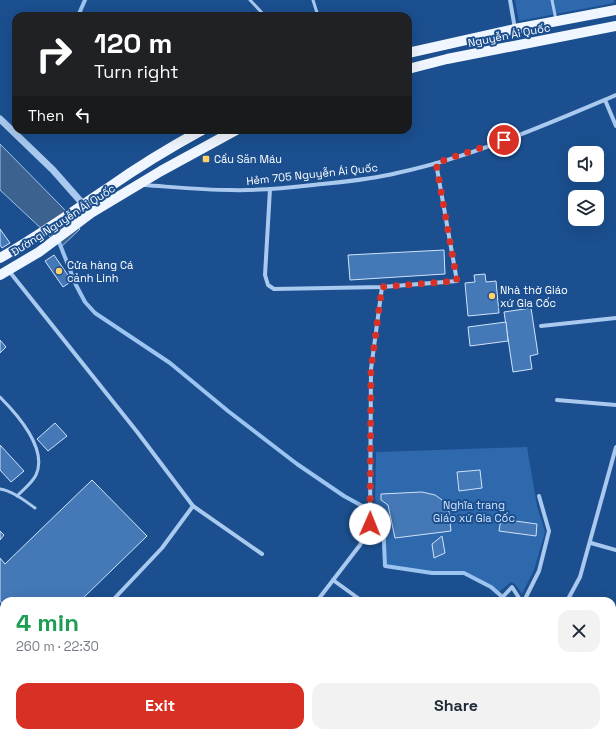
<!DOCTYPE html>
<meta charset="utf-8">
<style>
body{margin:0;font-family:"Space Grotesk",sans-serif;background:#f2f2f3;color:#1f2937;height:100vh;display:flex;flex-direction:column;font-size:15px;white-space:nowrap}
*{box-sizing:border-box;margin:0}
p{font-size:13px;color:#747a83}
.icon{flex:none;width:22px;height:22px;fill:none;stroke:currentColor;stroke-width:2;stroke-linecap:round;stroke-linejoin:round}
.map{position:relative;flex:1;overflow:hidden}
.sheet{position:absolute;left:0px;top:597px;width:616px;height:140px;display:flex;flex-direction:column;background:#fff;border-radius:12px 12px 0 0;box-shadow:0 4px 16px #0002}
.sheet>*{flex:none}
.top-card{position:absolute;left:12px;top:12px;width:400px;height:122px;border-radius:12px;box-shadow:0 4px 16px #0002;background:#202124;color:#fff;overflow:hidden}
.tools{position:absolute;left:568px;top:146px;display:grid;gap:8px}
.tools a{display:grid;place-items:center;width:36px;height:36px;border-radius:8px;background:#fff;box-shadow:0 4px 16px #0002;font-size:20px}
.pin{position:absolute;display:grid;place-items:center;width:34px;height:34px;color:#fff;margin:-17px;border:2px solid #fff;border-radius:50%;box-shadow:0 1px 4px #0007}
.me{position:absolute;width:44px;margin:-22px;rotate:1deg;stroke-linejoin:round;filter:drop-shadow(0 0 3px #0008)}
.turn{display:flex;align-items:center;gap:14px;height:84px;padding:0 16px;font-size:18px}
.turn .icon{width:52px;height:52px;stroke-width:2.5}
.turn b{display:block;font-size:28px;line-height:34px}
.then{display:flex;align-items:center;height:38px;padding:0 16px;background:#0003;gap:8px;font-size:15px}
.round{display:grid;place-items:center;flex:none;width:42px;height:42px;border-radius:12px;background:#f2f2f3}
.overview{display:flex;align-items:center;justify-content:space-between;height:68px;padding:0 16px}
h1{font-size:24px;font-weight:600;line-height:30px;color:#1e9e55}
.button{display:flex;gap:8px;margin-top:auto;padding:8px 16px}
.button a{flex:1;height:46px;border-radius:12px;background:#d93025;color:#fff;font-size:16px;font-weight:600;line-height:46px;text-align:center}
.button a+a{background:#f2f2f3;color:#1f2937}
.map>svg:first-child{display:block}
.green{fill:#2e69ad}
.water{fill:#3c6290;stroke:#9cc4f0}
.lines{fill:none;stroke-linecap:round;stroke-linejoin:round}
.stream{stroke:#9cc4f0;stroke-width:4}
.building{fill:#4478b7;stroke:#cfe3fa}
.service{stroke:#a9c9ee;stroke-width:3}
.minor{stroke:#a9c9ee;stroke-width:4}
.tertiary{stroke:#a9c9ee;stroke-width:7}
.primary{stroke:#f0f6ff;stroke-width:10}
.route{stroke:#d93025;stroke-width:7;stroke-dasharray:0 12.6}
.poi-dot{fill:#ffd166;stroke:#1b4f8f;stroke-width:1.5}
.labels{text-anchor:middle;stroke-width:4;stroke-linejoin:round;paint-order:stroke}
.street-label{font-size:11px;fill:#fff;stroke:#1b4f8f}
.poi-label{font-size:11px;fill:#fff;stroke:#1b4f8f;text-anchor:start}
.park-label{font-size:11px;fill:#cfe3fa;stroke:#1b4f8f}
</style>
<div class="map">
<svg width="616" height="737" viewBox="0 0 616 737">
<rect width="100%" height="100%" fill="#1b4f8f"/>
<!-- green -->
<g class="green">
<polygon points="515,0 614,0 614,3 519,21"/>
<polygon points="527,447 537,506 545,532 534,570 522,594 515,584 511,582 498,593 491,587 464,573 432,573 385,566 383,520 375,513 376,452"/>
</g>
<!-- water -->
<polygon class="water" points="0,144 64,209 80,229 61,247 0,190"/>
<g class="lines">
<!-- stream -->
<g class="stream">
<polyline points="78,16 85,0"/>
<polyline points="59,242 76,285 85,302 95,313 170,363 228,411 297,464 344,496 375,513 383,520 385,566 432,573 464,573 491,587 507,601"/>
<polyline points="612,689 616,698"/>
</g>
</g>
<!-- building -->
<g class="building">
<polygon points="0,229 10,243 2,248 0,245"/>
<polygon points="444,250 445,274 350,280 348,255"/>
<polygon points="54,255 72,281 63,287 45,261"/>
<polygon points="485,274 486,282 496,281 499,313 468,316 465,283 475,282 474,275"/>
<polygon points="531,308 538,354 530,356 532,369 513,372 504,312"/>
<polygon points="506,322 508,341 470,346 468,327"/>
<polygon points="0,340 6,347 0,353"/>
<polygon points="55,423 67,436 48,451 37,439"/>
<polygon points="0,445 24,471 11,482 0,470"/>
<polygon points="480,470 482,488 459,491 457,472"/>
<polygon points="92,480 147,536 80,601 4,601 4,606 0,601 0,558 5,564"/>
<polygon points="422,492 435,495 448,504 451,531 395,538 388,505 381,500 381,494"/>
<polygon points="501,519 537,524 536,536 499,531"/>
<polygon points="0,531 4,535 0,540"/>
<polygon points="442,536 445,553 434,558 432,544"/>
<polygon points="3,632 4,682 0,685 0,635"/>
</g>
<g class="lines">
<!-- service -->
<g class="service">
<polyline points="250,0 265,16"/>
<polyline points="313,0 318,16"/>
<polyline points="552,0 556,20"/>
<path d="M0,397C17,414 48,449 36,475C32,483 24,489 17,496"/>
<path d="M0,489C13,491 25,501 35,508"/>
</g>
<!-- minor -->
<g class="minor">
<polyline points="510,0 515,29"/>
<polyline points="605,100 616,126"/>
<path d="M144,185C173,187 202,190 231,190C259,191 286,188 313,185C341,182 369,180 397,173C472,157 545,125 616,95"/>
<polyline points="270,189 265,275 268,285 274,289 382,287 457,281 436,163"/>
<polyline points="9,271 138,433 193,506 262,554"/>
<polyline points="541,326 616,318"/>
<polyline points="557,400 616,405"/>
<polyline points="591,543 616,550"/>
<polyline points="333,580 362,601"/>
<polyline points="112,601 162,548 193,506"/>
<polyline points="317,601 360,545 370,525 371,369 382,287"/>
<polyline points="499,601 512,587 521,601"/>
<polyline points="524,601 539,571 549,531 539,496"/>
<polyline points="567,601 580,577 616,447"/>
<polyline points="612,659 616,649"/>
<polyline points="0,710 4,707"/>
<polyline points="0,726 4,728"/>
<polyline points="13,733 20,737"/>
<polyline points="174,733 181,737"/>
<polyline points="130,737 131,733"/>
<polyline points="190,737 193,733"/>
<polyline points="375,737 379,733"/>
<polyline points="572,737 574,733"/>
</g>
<!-- tertiary -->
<polyline class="tertiary" points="0,119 53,170 83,204"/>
<!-- primary -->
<g class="primary">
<polyline points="408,53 515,29 616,10"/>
<polyline points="408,69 447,59 616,26"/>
<path d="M0,258C37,237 72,212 108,188C138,167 169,148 202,130"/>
<polyline points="0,275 39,252 91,213 161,171 236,130"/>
</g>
</g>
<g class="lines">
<!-- route -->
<polyline class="route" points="370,524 371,369 382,287 457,281 436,163 504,140"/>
</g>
<!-- markers -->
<g class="poi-dot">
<rect x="202" y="155" width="8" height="8" rx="2"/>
<circle cx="59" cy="271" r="4"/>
<circle cx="492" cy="296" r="4"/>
</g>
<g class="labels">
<!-- street labels -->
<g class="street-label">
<text transform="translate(509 35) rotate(-11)" y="4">Nguyễn Ái Quốc</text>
<text transform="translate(312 174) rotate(-6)" y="4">Hẻm 705 Nguyễn Ái Quốc</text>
<text transform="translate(63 220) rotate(-33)" y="4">Đường Nguyễn Ái Quốc</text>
</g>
<!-- poi labels -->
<g class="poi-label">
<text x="214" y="163">Cầu Săn Máu</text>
<text x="67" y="269">Cửa hàng Cá<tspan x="67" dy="13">cảnh Linh</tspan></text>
<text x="500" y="294">Nhà thờ Giáo<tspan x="500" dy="13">xứ Gia Cốc</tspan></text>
</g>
<!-- park labels -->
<g class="park-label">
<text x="474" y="509">Nghĩa trang<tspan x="474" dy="13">Giáo xứ Gia Cốc</tspan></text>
</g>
</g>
</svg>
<div class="tools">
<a><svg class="icon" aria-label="sound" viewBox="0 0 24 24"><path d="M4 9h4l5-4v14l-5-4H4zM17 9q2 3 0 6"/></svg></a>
<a><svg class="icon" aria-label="layers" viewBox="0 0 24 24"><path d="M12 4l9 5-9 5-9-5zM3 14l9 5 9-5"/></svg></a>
</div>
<div class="pin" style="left:504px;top:140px;background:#d93025"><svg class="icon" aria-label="arrive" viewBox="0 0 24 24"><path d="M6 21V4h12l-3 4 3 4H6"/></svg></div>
<svg class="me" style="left:370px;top:524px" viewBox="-20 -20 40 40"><circle r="19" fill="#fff"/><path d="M0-13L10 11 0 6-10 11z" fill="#d93025"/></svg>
<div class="top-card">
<div class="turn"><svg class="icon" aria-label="right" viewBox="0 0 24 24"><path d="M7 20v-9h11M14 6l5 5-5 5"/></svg><div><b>120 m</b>Turn right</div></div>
<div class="then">Then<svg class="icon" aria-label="left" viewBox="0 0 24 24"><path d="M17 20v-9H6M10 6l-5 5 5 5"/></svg></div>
</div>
<section class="sheet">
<div class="overview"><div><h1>4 min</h1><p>260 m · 22:30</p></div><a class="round"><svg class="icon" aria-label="close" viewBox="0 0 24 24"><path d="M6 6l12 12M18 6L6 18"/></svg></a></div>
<div class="button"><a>Exit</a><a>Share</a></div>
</section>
</div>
